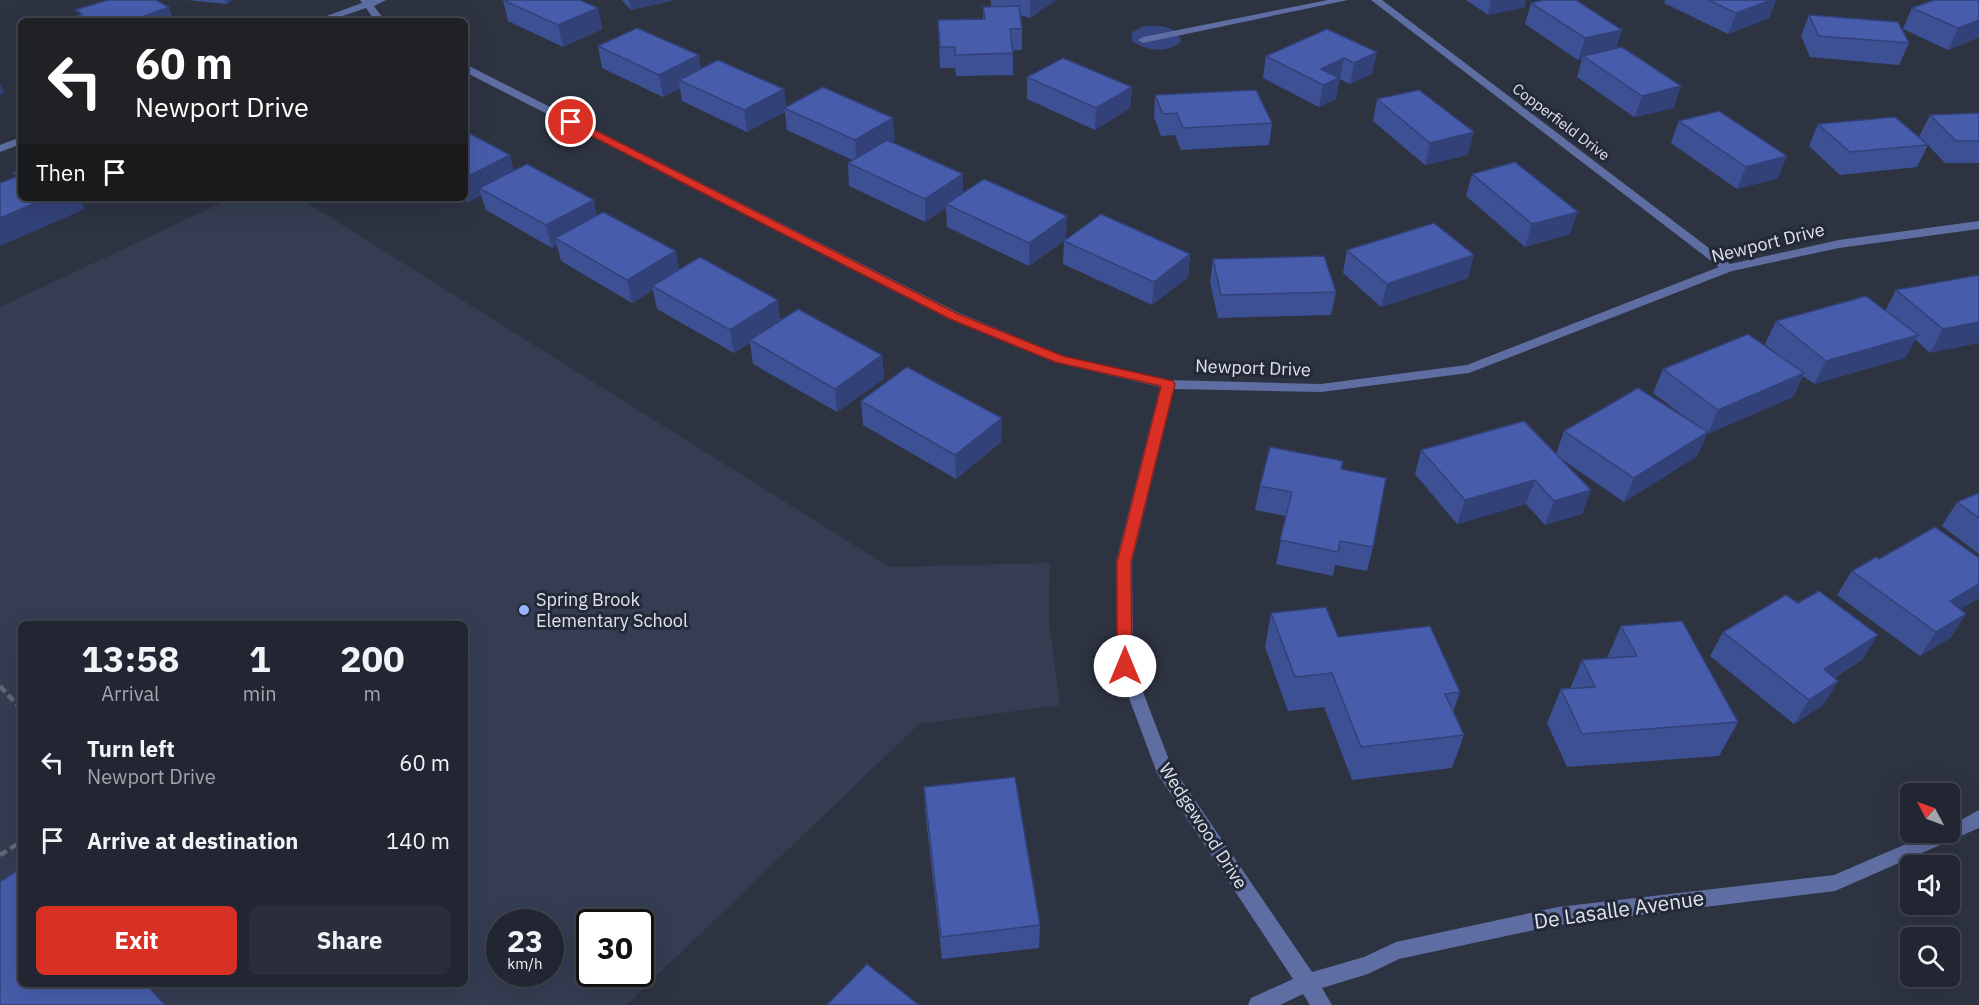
<!DOCTYPE html>
<style>
body{margin:0;font-family:"IBM Plex Sans",sans-serif;background:#2a2e3a;color:#f1f3f6;height:100vh;display:flex;flex-direction:column;font-size:22px;white-space:nowrap}
*{box-sizing:border-box;margin:0}
p{font-size:20px;color:#a2a5ac}
.icon{flex:none;width:33px;height:33px;fill:none;stroke:currentColor;stroke-width:2;stroke-linecap:round;stroke-linejoin:round}
.map{position:relative;flex:1;overflow:hidden}
.panel{position:absolute;left:18px;top:621px;width:450px;height:366px;display:flex;flex-direction:column;background:#222632;border-radius:9px;box-shadow:0 6px 24px #0002,0 0 0 2px #3f434d}
.panel>*{flex:none}
.guide{position:absolute;left:18px;top:18px;width:450px;height:183px;border-radius:9px;box-shadow:0 6px 24px #0002,0 0 0 2px #3f434d;background:#202124;color:#fff;overflow:hidden}
.needle{width:39px;rotate:311deg}
.controls{position:absolute;left:1900px;top:783px;display:grid;gap:12px}
.controls a{display:grid;place-items:center;width:60px;height:60px;border-radius:9px;background:#222632;box-shadow:0 6px 24px #0002,0 0 0 2px #3f434d;font-size:30px}
.speed{position:absolute;left:486px;top:909px;display:flex;gap:12px;font-size:30px;font-weight:700;text-align:center}
.speed>*{display:grid;place-content:center;width:78px;height:78px;border-radius:50%;background:#222632;box-shadow:0 6px 24px #0002,0 0 0 2px #3f434d;line-height:1}
.speed small{font-size:15px;font-weight:400}
.speed .limit{border:3px solid #111;border-radius:9px;background:#fff;color:#111}
.pin{position:absolute;display:grid;place-items:center;width:51px;height:51px;color:#fff;margin:-26px;border:3px solid #fff;border-radius:50%;box-shadow:0 2px 6px #0007}
.me{position:absolute;width:66px;margin:-33px;rotate:0deg;stroke-linejoin:round;filter:drop-shadow(0 0 4px #0008)}
.turn{display:flex;align-items:center;gap:21px;height:126px;padding:0 18px;font-size:27px}
.turn .icon{width:78px;height:78px;stroke-width:2.5}
.turn b{display:block;font-size:42px;line-height:51px}
.then{display:flex;align-items:center;height:57px;padding:0 18px;background:#0003;gap:12px;font-size:22px}
.eta{display:flex;justify-content:space-evenly;align-items:center;height:102px;text-align:center}
.eta b{font-size:36px;font-weight:800;line-height:42px}
.primary-button{display:flex;gap:12px;margin-top:auto;padding:12px 18px}
.primary-button a{flex:1;height:69px;border-radius:9px;background:#d93025;color:#fff;font-size:24px;font-weight:800;line-height:69px;text-align:center}
.primary-button a+a{background:#2a2e3a;color:#f1f3f6}
ul{padding:0;list-style:none}
li{display:flex;align-items:center;gap:18px;height:78px;padding:0 18px}
li div{flex:1}
li b{display:block;font-size:22px}
li em{font-style:normal}
.map>svg:first-child{display:block}
.built{fill:#353d52;fill-rule:evenodd}
.green{fill:#364683}
.lines{fill:none;stroke-linecap:round;stroke-linejoin:round}
.path{stroke:#636875;stroke-width:4.5;stroke-dasharray:8 4;stroke-linecap:butt}
.minor{fill:#5e6ea2;fill-rule:evenodd}
.wall{fill:#3d5093}
.shaded-wall{fill:#324178}
.building{fill:#475dab;stroke:#324178;stroke-width:1.5}
.route{fill:#d93025;stroke:#8d1f18;stroke-width:1.5}
.poi-dot{fill:#9cb4fd;stroke:#242938;stroke-width:2}
.labels{text-anchor:middle;stroke-width:6;stroke-linejoin:round;paint-order:stroke}
.far-street-label{font-size:15px;fill:#dfe3ed;stroke:#242938}
.street-label{font-size:18px;fill:#dfe3ed;stroke:#242938}
.poi-label{font-size:18px;fill:#dfe3ed;stroke:#242938;text-anchor:start}
.near-street-label{font-size:21px;fill:#dfe3ed;stroke:#242938}
</style>
<div class="map">
<svg width="1979" height="1005" viewBox="0 0 1979 1005">
<rect width="100%" height="100%" fill="#2e3342"/>
<!-- built -->
<path class="built" d="M232,198H299L889,567L1050,563L1049,622L1060,705L919,724L626,1005H0V307ZM21,624H465V984H21ZM500,922H550V974H500ZM590,922H640V974H590Z"/>
<!-- green -->
<path class="green" d="M1145,26C1157,25 1178,25 1181,41C1169,54 1145,51 1132,41V32Z"/>
<g class="lines">
<!-- path -->
<g class="path">
<polyline points="0,686 21,709"/>
<polyline points="0,855 21,842"/>
</g>
<!-- minor -->
<g class="minor">
<polygon points="360,0 386,0 374,6 385,21 375,21 366,8 328,21 313,21 362,3"/>
<polygon points="1328,0 1348,0 1143,43 1138,40 1143,37"/>
<polygon points="1371,0 1382,0 1730,264 1839,240 1979,221 1979,229 1839,248 1732,271 1469,373 1321,392 1174,389 1132,562 1133,666 1171,765 1312,972 1364,957 1396,942 1558,907 1834,875 1934,832 1950,832 1950,826 1979,810 1979,828 1835,891 1558,925 1399,959 1368,974 1322,988 1332,1005 1310,1005 1303,994 1280,1005 1248,1005 1251,998 1293,979 1157,773 1117,666 1116,562 1160,387 1054,362 949,319 465,72 465,65 469,66 959,313 1063,356 1168,380 1321,384 1467,365 1719,267"/>
<polygon points="21,137 21,144 0,152 0,145"/>
</g>
</g>
<!-- wall -->
<g class="wall">
<polygon points="187,0 232,0 227,4"/>
<polygon points="503,0 598,8 602,29 563,47 508,21"/>
<polygon points="622,0 675,0 631,10"/>
<polygon points="991,0 1056,0 1030,18 1020,15 1022,29 1022,50 1013,50 1013,75 956,76 955,68 940,68 938,20 983,19 983,7 994,7 991,6"/>
<polygon points="1466,0 1526,0 1525,7 1488,15"/>
<polygon points="1665,0 1776,0 1769,18 1728,34 1664,3"/>
<polygon points="1979,0 1979,37 1948,50 1903,29 1912,8"/>
<polygon points="1531,3 1622,30 1616,48 1674,108 1634,117 1577,77 1582,59 1578,60 1525,24"/>
<polygon points="1809,15 1909,43 1899,65 1810,57 1801,36"/>
<polygon points="598,46 701,69 784,89 786,107 895,140 891,142 963,193 1066,239 1029,266 947,227 946,208 925,222 849,186 848,163 852,160 787,130 785,112 747,132 682,101 680,88 663,97 602,68"/>
<polygon points="1377,52 1372,74 1350,84 1340,79 1339,80 1336,99 1319,107 1263,78 1266,56"/>
<polygon points="1027,77 1132,87 1130,108 1095,130 1027,99"/>
<polygon points="1155,95 1272,123 1269,145 1181,150 1175,135 1161,136 1154,117"/>
<polygon points="1377,99 1468,155 1425,165 1373,121"/>
<polygon points="1979,113 1979,163 1945,163 1928,145 1917,167 1840,175 1809,146 1818,124 1923,141 1919,137 1930,115"/>
<polygon points="1679,121 1778,178 1737,189 1671,143"/>
<polygon points="465,131 510,155 513,171 597,216 679,270 780,320 882,355 884,379 837,412 753,364 750,343 734,353 657,309 653,290 632,303 561,261 557,245 552,248 486,210 481,195 468,202 462,198 465,198"/>
<polygon points="1472,174 1570,234 1525,247 1466,196"/>
<polygon points="1064,241 1190,254 1188,277 1152,305 1063,264"/>
<polygon points="1347,250 1468,278 1381,307 1343,273"/>
<polygon points="1213,259 1336,292 1331,315 1218,318 1210,282"/>
<polygon points="1979,275 1930,353 1915,339 1905,358 1814,384 1803,376 1793,397 1707,434 1697,456 1624,502 1560,458 1591,490 1582,514 1545,525 1526,504 1457,524 1415,474 1421,450 1556,454 1564,431 1692,422 1653,393 1663,369 1780,356 1765,344 1776,321 1885,311 1896,290"/>
<polygon points="861,401 1002,418 1001,442 956,479 863,425"/>
<polygon points="1341,469 1373,547 1367,571 1335,565 1333,576 1276,564 1286,516 1255,510 1260,486"/>
<polygon points="1979,493 1979,554 1942,526 1957,502"/>
<polygon points="1879,559 1979,598 1960,609 1966,614 1950,638 1920,656 1837,595 1852,571"/>
<polygon points="1271,613 1338,637 1460,692 1453,712 1464,735 1452,768 1352,780 1324,707 1288,711 1265,647"/>
<polygon points="1621,626 1738,722 1719,756 1567,767 1547,723 1561,689 1570,689 1582,660 1607,658"/>
<polygon points="1723,632 1863,659 1834,678 1838,681 1823,705 1794,724 1710,656"/>
<polygon points="924,787 1040,925 1039,948 942,959 925,810"/>
</g>
<!-- shaded-wall -->
<g class="shaded-wall">
<polygon points="225,0 232,0 227,4"/>
<polygon points="629,0 675,0 631,10"/>
<polygon points="1030,0 1056,0 1030,18"/>
<polygon points="1491,0 1526,0 1525,7 1488,15"/>
<polygon points="1771,0 1776,0 1769,18 1728,34 1736,13"/>
<polygon points="169,7 174,21 131,21"/>
<polygon points="598,8 602,29 563,47 558,25"/>
<polygon points="1979,20 1979,37 1948,50 1958,28"/>
<polygon points="1622,30 1615,51 1583,56 1582,59 1578,60 1585,38"/>
<polygon points="1377,52 1372,74 1350,84 1354,63"/>
<polygon points="699,55 702,77 679,80 680,88 663,97 659,75"/>
<polygon points="1344,58 1336,99 1319,107 1323,85 1321,69"/>
<polygon points="0,84 5,93 0,95"/>
<polygon points="1681,86 1674,108 1634,117 1642,96"/>
<polygon points="1132,87 1130,108 1095,130 1096,108"/>
<polygon points="784,89 786,109 784,108 785,112 747,132 744,110"/>
<polygon points="893,118 895,140 857,163 855,140"/>
<polygon points="1474,132 1468,155 1425,165 1430,143"/>
<polygon points="510,155 515,178 479,188 481,195 468,202 465,190 465,178"/>
<polygon points="1787,156 1778,178 1737,189 1746,167"/>
<polygon points="963,174 963,197 946,204 946,208 925,222 925,199"/>
<polygon points="47,198 80,198 85,209 0,246 0,218"/>
<polygon points="594,200 598,222 555,238 557,245 552,248 546,225"/>
<polygon points="1578,212 1570,234 1525,247 1532,224"/>
<polygon points="1067,216 1066,239 1029,266 1029,243"/>
<polygon points="676,251 680,275 652,286 653,290 632,303 627,280"/>
<polygon points="1190,254 1188,277 1152,305 1154,282"/>
<polygon points="1474,255 1468,278 1381,307 1387,284"/>
<polygon points="778,300 781,323 750,340 750,343 734,353 730,330"/>
<polygon points="1979,322 1979,343 1930,353 1943,329"/>
<polygon points="1918,335 1905,358 1814,384 1826,361"/>
<polygon points="882,355 884,379 837,412 835,389"/>
<polygon points="1804,373 1793,397 1708,434 1718,410"/>
<polygon points="1002,418 1001,442 956,479 955,455"/>
<polygon points="1708,432 1697,456 1624,502 1634,478"/>
<polygon points="1535,480 1526,504 1457,524 1465,500"/>
<polygon points="1591,490 1582,514 1545,525 1554,501"/>
<polygon points="1979,584 1979,598 1934,625 1950,601"/>
<polygon points="1966,614 1950,638 1920,656 1936,632"/>
<polygon points="1878,635 1863,659 1809,693 1824,669"/>
<polygon points="1838,681 1823,705 1794,724 1809,700"/>
</g>
<!-- building -->
<g class="building">
<polygon points="108,0 156,0 169,7 131,21 64,21 82,14 75,10"/>
<polygon points="503,0 580,0 598,8 558,25"/>
<polygon points="1544,0 1576,0 1622,30 1585,38 1531,3"/>
<polygon points="1708,0 1771,0 1736,13"/>
<polygon points="1934,0 1979,0 1979,20 1958,28 1912,8"/>
<polygon points="1019,6 1022,29 1010,29 1013,53 955,55 955,47 940,47 938,20 985,19 983,7"/>
<polygon points="1809,15 1898,22 1909,43 1819,36"/>
<polygon points="637,28 699,55 659,75 598,46"/>
<polygon points="1327,29 1377,52 1354,63 1344,58 1321,69 1339,78 1323,85 1266,56"/>
<polygon points="1622,47 1681,86 1642,96 1583,56"/>
<polygon points="1063,58 1132,87 1096,108 1027,77"/>
<polygon points="718,60 784,89 744,110 679,80"/>
<polygon points="823,87 893,118 855,140 784,108"/>
<polygon points="1256,90 1272,123 1183,128 1177,113 1163,114 1155,95"/>
<polygon points="1419,90 1474,132 1430,143 1377,99"/>
<polygon points="1719,111 1787,156 1746,167 1679,121"/>
<polygon points="1979,113 1979,141 1956,141 1930,115"/>
<polygon points="1895,117 1928,145 1850,152 1818,124"/>
<polygon points="465,131 510,155 465,178"/>
<polygon points="887,140 963,174 925,199 848,163"/>
<polygon points="1515,162 1578,212 1532,224 1472,174"/>
<polygon points="527,164 594,200 546,225 479,188"/>
<polygon points="21,169 21,198 47,198 0,218 0,183 18,176 13,173"/>
<polygon points="984,179 1067,216 1029,243 946,204"/>
<polygon points="603,212 676,251 627,280 555,238"/>
<polygon points="1101,214 1190,254 1154,282 1064,241"/>
<polygon points="1434,223 1474,255 1387,284 1347,250"/>
<polygon points="1324,256 1336,292 1221,295 1213,259"/>
<polygon points="700,257 778,300 730,330 652,286"/>
<polygon points="1979,275 1979,322 1943,329 1896,290"/>
<polygon points="1866,296 1918,335 1826,361 1776,321"/>
<polygon points="798,309 882,355 835,389 750,340"/>
<polygon points="1748,334 1804,373 1718,410 1663,369"/>
<polygon points="907,367 1002,418 955,455 861,401"/>
<polygon points="1638,388 1708,432 1634,478 1564,431"/>
<polygon points="1524,421 1591,490 1554,501 1535,480 1465,500 1421,450"/>
<polygon points="1270,447 1343,461 1341,469 1386,478 1373,547 1340,541 1338,552 1280,540 1292,492 1260,486"/>
<polygon points="1979,493 1979,518 1957,502"/>
<polygon points="1935,527 1979,558 1979,584 1950,601 1966,614 1936,632 1852,571 1876,557 1879,559"/>
<polygon points="1819,591 1878,635 1824,669 1838,681 1809,700 1723,632 1786,595 1798,603"/>
<polygon points="1326,607 1338,637 1430,626 1460,692 1445,694 1464,735 1361,747 1332,673 1295,677 1271,613"/>
<polygon points="1682,621 1738,722 1582,734 1561,689 1595,687 1582,660 1637,656 1621,626"/>
<polygon points="1015,777 1040,925 941,937 924,787"/>
<polygon points="21,868 21,984 146,984 165,1005 0,1005 0,882"/>
<polygon points="867,964 919,1005 827,1005"/>
</g>
<!-- route -->
<polygon class="route" points="568,120 575,120 958,314 1063,356 1173,381 1175,384 1131,562 1132,666 1130,671 1119,671 1117,666 1117,562 1161,386 1055,362 950,319 568,124"/>
<!-- markers -->
<circle class="poi-dot" cx="524" cy="610" r="6"/>
<g class="labels">
<!-- far-street labels -->
<g class="far-street-label">
<text transform="translate(1561 122) rotate(37)" y="5">Copperfield Drive</text>
</g>
<!-- street labels -->
<g class="street-label">
<text transform="translate(1768 243) rotate(-14)" y="6">Newport Drive</text>
<text transform="translate(1253 368) rotate(2)" y="6">Newport Drive</text>
<text transform="translate(1203 826) rotate(57)" y="6">Wedgewood Drive</text>
</g>
<!-- poi labels -->
<g class="poi-label">
<text x="536" y="606">Spring Brook<tspan x="536" dy="21">Elementary School</tspan></text>
</g>
<!-- near-street labels -->
<g class="near-street-label">
<text transform="translate(1619 910) rotate(-8)" y="7">De Lasalle Avenue</text>
</g>
</g>
</svg>
<div class="controls">
<a><svg class="needle" viewBox="-14 -14 28 28"><path d="M0-13l5 13h-10z" fill="#e53935"/><path d="M0 13l5-13h-10z" fill="#a2a5ac"/></svg></a>
<a><svg class="icon" aria-label="sound" viewBox="0 0 24 24"><path d="M4 9h4l5-4v14l-5-4H4zM17 9q2 3 0 6"/></svg></a>
<a><svg class="icon" aria-label="search" viewBox="0 0 24 24"><circle cx="10" cy="10" r="6"/><path d="M15 15l6 6"/></svg></a>
</div>
<div class="speed"><div>23<small>km/h</small></div><div class="limit">30</div></div>
<div class="pin" style="left:571px;top:122px;background:#d93025"><svg class="icon" aria-label="arrive" viewBox="0 0 24 24"><path d="M6 21V4h12l-3 4 3 4H6"/></svg></div>
<svg class="me" style="left:1125px;top:666px" viewBox="-20 -20 40 40"><circle r="19" fill="#fff"/><path d="M0-13L10 11 0 6-10 11z" fill="#d93025"/></svg>
<div class="guide">
<div class="turn"><svg class="icon" aria-label="left" viewBox="0 0 24 24"><path d="M17 20v-9H6M10 6l-5 5 5 5"/></svg><div><b>60 m</b>Newport Drive</div></div>
<div class="then">Then<svg class="icon" aria-label="arrive" viewBox="0 0 24 24"><path d="M6 21V4h12l-3 4 3 4H6"/></svg></div>
</div>
<section class="panel">
<div class="eta">
<div><b>13:58</b><p>Arrival</p></div>
<div><b>1</b><p>min</p></div>
<div><b>200</b><p>m</p></div>
</div>
<ul>
<li><svg class="icon" aria-label="left" viewBox="0 0 24 24"><path d="M17 20v-9H6M10 6l-5 5 5 5"/></svg><div><b>Turn left</b><p>Newport Drive</p></div><em>60 m</em></li>
<li><svg class="icon" aria-label="arrive" viewBox="0 0 24 24"><path d="M6 21V4h12l-3 4 3 4H6"/></svg><div><b>Arrive at destination</b></div><em>140 m</em></li>
</ul>
<div class="primary-button"><a>Exit</a><a>Share</a></div>
</section>
</div>
